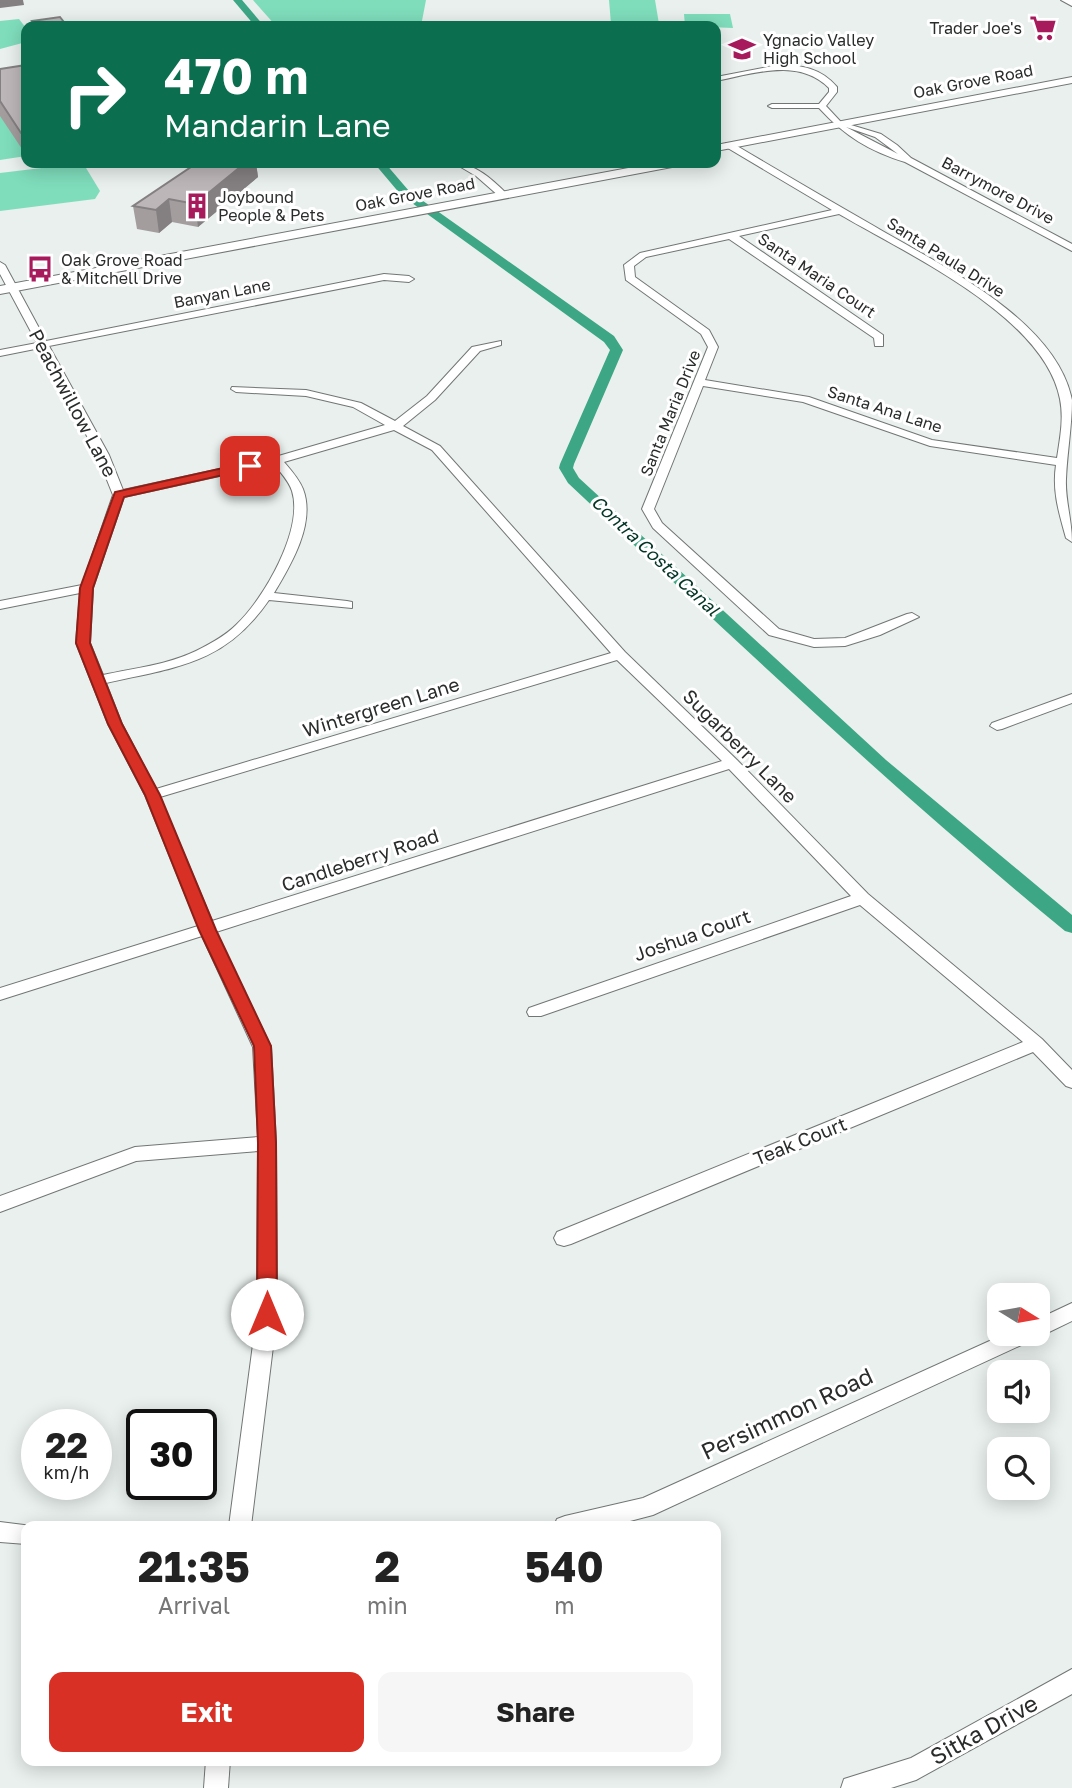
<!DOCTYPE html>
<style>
body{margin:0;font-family:"Golos Text",sans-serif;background:#f6f6f6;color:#222;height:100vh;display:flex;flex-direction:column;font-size:26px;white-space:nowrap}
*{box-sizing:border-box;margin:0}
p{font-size:23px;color:#767676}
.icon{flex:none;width:38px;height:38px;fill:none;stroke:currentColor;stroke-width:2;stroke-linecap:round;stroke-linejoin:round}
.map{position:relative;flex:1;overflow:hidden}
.side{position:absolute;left:21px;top:1521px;width:700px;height:245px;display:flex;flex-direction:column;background:#fff;border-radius:14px;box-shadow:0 4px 18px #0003}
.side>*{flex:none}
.banner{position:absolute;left:21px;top:21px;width:700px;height:147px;border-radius:14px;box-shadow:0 4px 18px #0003;background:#0b6e4f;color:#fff;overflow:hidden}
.needle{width:46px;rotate:101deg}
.fabs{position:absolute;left:987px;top:1283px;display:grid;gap:14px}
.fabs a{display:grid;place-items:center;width:63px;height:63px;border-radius:14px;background:#fff;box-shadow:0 4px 18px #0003;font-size:35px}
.speed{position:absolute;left:21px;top:1409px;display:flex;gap:14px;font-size:35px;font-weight:700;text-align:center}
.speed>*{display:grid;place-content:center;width:91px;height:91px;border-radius:50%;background:#fff;box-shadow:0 4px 18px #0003;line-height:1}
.speed small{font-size:18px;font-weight:400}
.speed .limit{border:4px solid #111;border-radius:10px;background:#fff;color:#111}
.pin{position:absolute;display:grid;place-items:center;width:60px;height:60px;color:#fff;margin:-30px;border-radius:14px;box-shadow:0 4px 10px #0006}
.me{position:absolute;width:77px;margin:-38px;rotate:0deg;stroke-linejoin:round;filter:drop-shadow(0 0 5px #0008)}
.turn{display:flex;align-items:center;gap:24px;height:147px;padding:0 28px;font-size:32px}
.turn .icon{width:91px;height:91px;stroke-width:2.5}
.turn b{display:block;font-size:49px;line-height:60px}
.eta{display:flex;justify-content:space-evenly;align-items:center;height:119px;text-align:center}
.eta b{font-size:42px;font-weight:700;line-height:49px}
.primary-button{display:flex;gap:14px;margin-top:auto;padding:14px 28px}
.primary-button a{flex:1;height:80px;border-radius:14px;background:#d93025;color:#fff;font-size:28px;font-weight:700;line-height:80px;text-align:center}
.primary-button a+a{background:#f6f6f6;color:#222}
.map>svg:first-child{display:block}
.green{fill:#7fddbc}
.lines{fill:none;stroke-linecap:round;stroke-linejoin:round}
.canal{fill:#3ca685;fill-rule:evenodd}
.minor-casing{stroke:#717674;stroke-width:2}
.secondary-casing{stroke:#717674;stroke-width:2}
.minor{fill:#fff;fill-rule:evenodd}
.secondary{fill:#fff;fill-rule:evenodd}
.wall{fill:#a39d9e}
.shaded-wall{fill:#847f81}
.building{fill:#bdb6b8;stroke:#847f81;stroke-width:2}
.route{fill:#d93025;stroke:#8d1f18;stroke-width:2}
.labels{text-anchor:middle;stroke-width:6;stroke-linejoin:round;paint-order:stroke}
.far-poi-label{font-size:16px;fill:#2a2c2b;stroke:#fff;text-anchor:start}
.far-street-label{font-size:16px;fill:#2a2c2b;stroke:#fff}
.far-water-label{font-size:18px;font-style:italic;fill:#043527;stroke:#fff}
.street-label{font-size:19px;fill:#2a2c2b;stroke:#fff}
.near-street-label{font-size:23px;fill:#2a2c2b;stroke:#fff}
</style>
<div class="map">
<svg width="1072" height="1788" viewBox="0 0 1072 1788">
<rect width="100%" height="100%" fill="#e9f0ed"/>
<!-- green -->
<g class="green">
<polygon points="253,0 426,0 421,26 429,26 276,26"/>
<polygon points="609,0 655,0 659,24 611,24"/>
<polygon points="684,14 730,14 733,28 685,26"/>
<polygon points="19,19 26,28 26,42 0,49 0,21"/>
<polygon points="26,104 26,156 0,160 0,108"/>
<polygon points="83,163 100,191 95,199 0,211 0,173"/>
</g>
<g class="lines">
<!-- canal -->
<g class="canal">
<polygon points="233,0 242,0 264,26 255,26"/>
<path d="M374,163H385L409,191L614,336L623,350L574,464L573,468L579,478L886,760L1072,915V933L1065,931C892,789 731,636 568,483L559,468L560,464L610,350L604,342L401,195Z"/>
</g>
<!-- minor casing -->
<g class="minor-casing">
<g id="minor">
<path d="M778,65C802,65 821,68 837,87V92L826,106L841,122L881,134L897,145L911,158L1072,244V251L905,162C869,151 845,136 819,108H772L768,106L772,104H819L829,92V88C798,57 753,74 716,81V77ZM846,127L875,137L898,154Z"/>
<path d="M726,143H732C779,171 827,199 874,226C938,264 1056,319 1072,400C1072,426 1067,453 1066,479C1065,500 1072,520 1072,542L1066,538C1059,513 1052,491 1056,465L930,446L803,402L703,386L654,509L662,523L779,629L814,639L845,638L907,614L912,613L919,617L880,635L845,646L814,647L769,635L653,528L642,509L708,347L701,334L626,280L624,265L640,253L832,210L726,147ZM839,214C907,254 1044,316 1060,399C1064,419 1060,438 1057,458L932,440L809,397L705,380L718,347L709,330L635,277L634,266L646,257L729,239L874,338L875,346H883V335L739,236Z"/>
<path d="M454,163C475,163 493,180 508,195L500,197L476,176Z"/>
<path d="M0,262L5,265L46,341L384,274L409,276L414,279L409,282L384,280L49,346L109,455L123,490L275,457L385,425L353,407L306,396L236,392L231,389L232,387L306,390L361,403L395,421L427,396L472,347L501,341V345L480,351L435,400L403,426L440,446L625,652L737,760L868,894L1042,1039L1072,1070V1088L1066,1086L1033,1052L571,1244L564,1246L557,1244L554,1238L557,1232L1023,1042L860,905L541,1016H529L527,1012L529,1008L851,896L729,769L216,932L271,1047L276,1143L277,1314L251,1526H229L257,1314L258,1151L136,1161L0,1212V1196L135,1147L258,1137L253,1047L202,936L0,1000V988L198,926L145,795L108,724L76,643L80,593L0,609V601L82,585L113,495L97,455L40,348L0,356V350L37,343L0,274ZM394,430L432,450L611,653L156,789L122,724L106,683C176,667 224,665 269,600L352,608V602L347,601L274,593C291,565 316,523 303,489C299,479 291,470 284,462ZM274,464C280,472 289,481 292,491C304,529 264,599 236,625C225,636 210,644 196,651C167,665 134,668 103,675L90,643L93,588L124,497ZM617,660L722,761L212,921L160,797Z"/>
<polygon points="1072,694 1072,703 1002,729 997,730 990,726 992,723"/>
<polygon points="1072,1303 1072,1321 1045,1334 1034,1335 1032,1340 653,1515 611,1526 554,1526 557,1519 565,1516 643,1498 1005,1334 1038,1334 1038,1319"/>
<polygon points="0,1522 32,1526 26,1526 26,1544 0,1542"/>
<polygon points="1072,1669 1072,1694 916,1780 891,1788 841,1788 844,1779 911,1758"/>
<polygon points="206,1760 230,1760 228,1788 204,1788"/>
</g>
</g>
<!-- secondary casing -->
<g class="secondary-casing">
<g id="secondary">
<polygon points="1061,0 1072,0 1072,6"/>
<polygon points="1072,77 1072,83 716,151 716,145"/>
<polygon points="655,163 678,163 672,167 0,294 0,286"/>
</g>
</g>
<!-- minor -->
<use href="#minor" class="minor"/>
<!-- secondary -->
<use href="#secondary" class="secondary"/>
</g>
<!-- wall -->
<g class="wall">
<polygon points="26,65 26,155 0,116 0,69"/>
<polygon points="197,163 256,163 258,177 198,227 172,222 159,233 137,229 133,206"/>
</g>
<!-- shaded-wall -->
<g class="shaded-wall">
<polygon points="0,0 23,0 24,5 0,8"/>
<polygon points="26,132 26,155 21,133"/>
<polygon points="245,163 256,163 258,177 198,227 195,204"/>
<polygon points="169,199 172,222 159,233 156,210"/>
</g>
<!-- building -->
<g class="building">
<polygon points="60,17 67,26 36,26 32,21"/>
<polygon points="26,65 26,132 21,133 0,101 0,69"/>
<polygon points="197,163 245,163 195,204 169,199 156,210 133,206"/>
</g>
<!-- route -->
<polygon class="route" points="250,462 256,466 255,468 124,497 93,588 90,643 122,724 160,795 216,930 271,1046 276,1143 277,1314 274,1320 267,1323 260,1320 257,1314 258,1143 254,1046 199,930 145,795 108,724 76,643 80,588 115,492"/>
<!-- icons -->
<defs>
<g id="supermarket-bare" transform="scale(2.1)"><path d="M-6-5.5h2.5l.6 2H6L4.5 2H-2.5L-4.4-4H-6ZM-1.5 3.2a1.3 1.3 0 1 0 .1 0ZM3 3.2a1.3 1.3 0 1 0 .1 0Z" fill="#a71a5c" stroke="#fff" stroke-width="2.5" paint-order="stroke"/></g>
<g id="school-bare" transform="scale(2.1)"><path d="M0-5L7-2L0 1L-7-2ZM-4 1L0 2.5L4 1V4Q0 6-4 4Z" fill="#a71a5c" stroke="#fff" stroke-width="2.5" paint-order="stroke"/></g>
<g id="building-bare" transform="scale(2.1)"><path d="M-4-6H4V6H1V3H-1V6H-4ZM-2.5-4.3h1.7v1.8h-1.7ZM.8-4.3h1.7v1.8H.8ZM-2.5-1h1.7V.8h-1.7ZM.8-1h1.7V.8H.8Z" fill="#a71a5c" stroke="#fff" stroke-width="2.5" paint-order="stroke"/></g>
<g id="bus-bare" transform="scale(2.1)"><path d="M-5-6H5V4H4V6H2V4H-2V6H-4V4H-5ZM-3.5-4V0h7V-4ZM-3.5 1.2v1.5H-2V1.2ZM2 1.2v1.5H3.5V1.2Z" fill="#a71a5c" stroke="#fff" stroke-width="2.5" paint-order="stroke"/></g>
</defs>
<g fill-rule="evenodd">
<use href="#supermarket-bare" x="1043" y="28"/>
<use href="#school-bare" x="742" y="49"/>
<use href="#building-bare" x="197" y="206"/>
<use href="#bus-bare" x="40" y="269"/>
</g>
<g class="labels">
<!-- far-poi labels -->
<g class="far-poi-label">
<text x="1022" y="34" text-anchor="end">Trader Joe's</text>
<text x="763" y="46">Ygnacio Valley<tspan x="763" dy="18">High School</tspan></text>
<text x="218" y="203">Joybound<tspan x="218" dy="18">People &amp; Pets</tspan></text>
<text x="61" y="266">Oak Grove Road<tspan x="61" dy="18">&amp; Mitchell Drive</tspan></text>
</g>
<!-- far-street labels -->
<g class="far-street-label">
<text transform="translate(973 81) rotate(-11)" y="6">Oak Grove Road</text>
<text transform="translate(998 190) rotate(28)" y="6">Barrymore Drive</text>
<text transform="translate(415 194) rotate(-11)" y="6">Oak Grove Road</text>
<text transform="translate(946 257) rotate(32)" y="6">Santa Paula Drive</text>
<text transform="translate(817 275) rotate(34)" y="6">Santa Maria Court</text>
<text transform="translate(222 293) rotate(-11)" y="6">Banyan Lane</text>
<text transform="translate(885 409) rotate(18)" y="6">Santa Ana Lane</text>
<text transform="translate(670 413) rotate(-68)" y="6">Santa Maria Drive</text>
</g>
<!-- far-water labels -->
<g class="far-water-label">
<text transform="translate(655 556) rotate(43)" y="6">Contra Costa Canal</text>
</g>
<!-- street labels -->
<g class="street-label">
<text transform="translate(73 403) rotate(62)" y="7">Peachwillow Lane</text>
<text transform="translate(381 707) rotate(-17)" y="7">Wintergreen Lane</text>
<text transform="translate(740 746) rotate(45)" y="7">Sugarberry Lane</text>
<text transform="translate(360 860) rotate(-18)" y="7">Candleberry Road</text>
<text transform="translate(692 935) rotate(-19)" y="7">Joshua Court</text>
<text transform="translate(800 1141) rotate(-22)" y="7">Teak Court</text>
</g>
<!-- near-street labels -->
<g class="near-street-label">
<text transform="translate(787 1414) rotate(-25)" y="8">Persimmon Road</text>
<text transform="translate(984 1730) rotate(-29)" y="8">Sitka Drive</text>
</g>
</g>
</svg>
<div class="fabs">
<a><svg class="needle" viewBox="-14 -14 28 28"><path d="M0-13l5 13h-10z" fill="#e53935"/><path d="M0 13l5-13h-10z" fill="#767676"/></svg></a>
<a><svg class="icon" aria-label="sound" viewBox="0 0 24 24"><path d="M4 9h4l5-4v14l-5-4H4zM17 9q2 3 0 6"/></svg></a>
<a><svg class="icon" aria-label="search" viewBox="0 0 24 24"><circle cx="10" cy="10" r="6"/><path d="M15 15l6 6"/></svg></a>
</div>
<div class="speed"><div>22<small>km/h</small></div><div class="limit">30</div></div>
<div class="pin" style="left:250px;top:466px;background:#d93025"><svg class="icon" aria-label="arrive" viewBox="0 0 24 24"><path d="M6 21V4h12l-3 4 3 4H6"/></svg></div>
<svg class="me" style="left:267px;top:1314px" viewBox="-20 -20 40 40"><circle r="19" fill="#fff"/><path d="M0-13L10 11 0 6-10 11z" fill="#d93025"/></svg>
<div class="banner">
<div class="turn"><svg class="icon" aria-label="right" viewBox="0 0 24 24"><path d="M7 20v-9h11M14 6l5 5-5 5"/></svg><div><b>470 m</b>Mandarin Lane</div></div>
</div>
<section class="side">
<div class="eta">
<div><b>21:35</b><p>Arrival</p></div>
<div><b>2</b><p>min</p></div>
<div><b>540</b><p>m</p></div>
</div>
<div class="primary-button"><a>Exit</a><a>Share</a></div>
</section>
</div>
